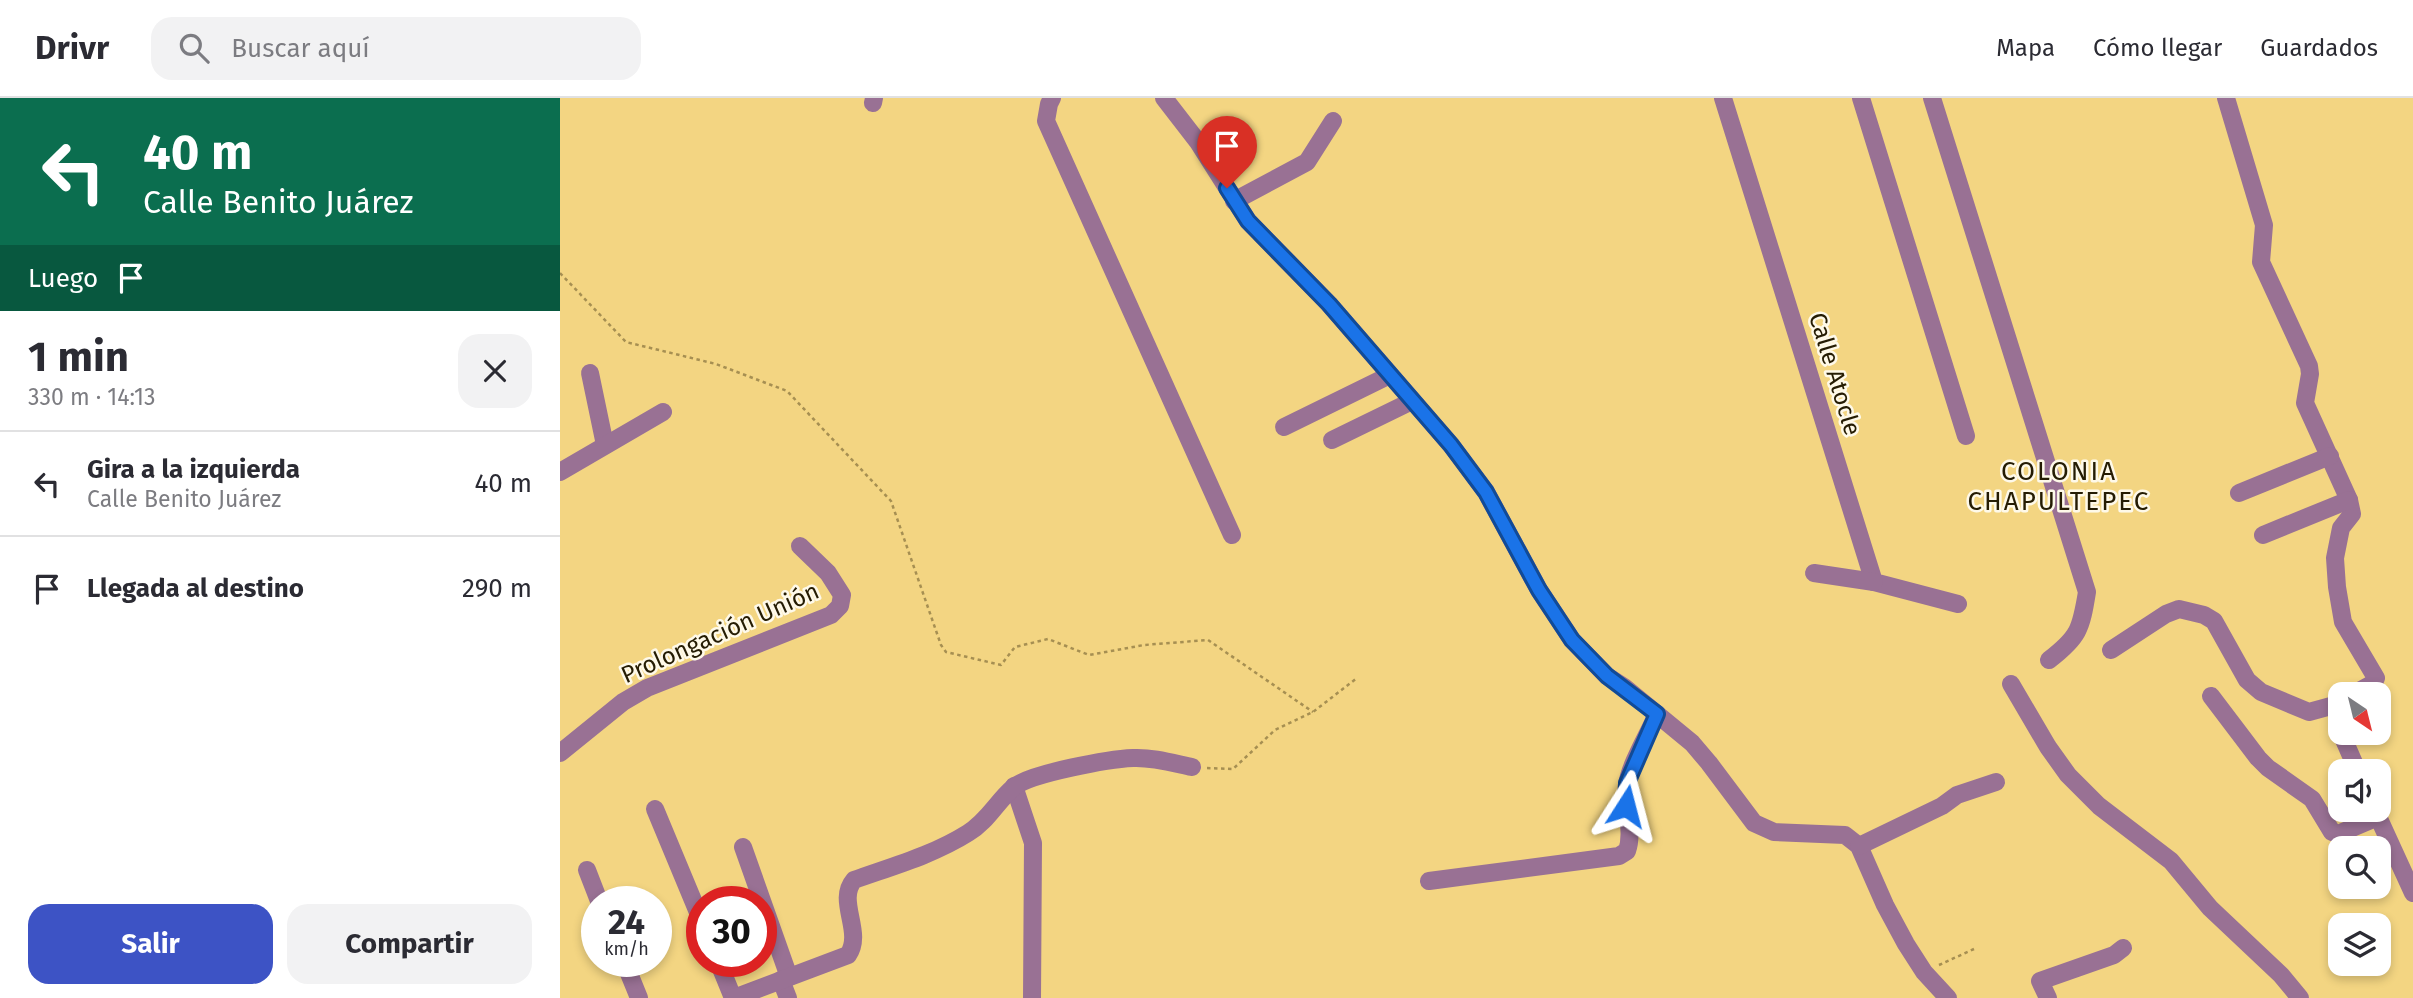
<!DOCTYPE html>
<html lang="es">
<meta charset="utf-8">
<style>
body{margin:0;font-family:"Fira Sans",sans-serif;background:#f2f2f3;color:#2b2b33;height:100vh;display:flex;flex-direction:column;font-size:26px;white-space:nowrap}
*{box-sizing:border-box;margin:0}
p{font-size:23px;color:#7c7c81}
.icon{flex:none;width:38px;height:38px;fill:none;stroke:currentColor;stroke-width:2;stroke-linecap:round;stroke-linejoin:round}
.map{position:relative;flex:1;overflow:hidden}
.sheet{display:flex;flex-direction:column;background:#fff;width:560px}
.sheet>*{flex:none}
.banner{background:#0b6e4f;color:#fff;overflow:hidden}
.needle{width:46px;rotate:145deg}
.controls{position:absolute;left:1768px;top:584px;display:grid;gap:14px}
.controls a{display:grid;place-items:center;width:63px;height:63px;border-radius:14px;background:#fff;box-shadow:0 4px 10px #0003;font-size:35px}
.speed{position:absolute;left:21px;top:788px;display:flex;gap:14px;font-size:35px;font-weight:700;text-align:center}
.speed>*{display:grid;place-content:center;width:91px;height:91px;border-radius:50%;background:#fff;box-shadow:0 4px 10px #0003;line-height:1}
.speed small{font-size:18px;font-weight:400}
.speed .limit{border:10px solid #d22;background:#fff;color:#111}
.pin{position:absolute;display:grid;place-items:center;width:60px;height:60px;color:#fff;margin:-72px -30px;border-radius:50% 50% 50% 0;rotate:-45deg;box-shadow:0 0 7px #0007}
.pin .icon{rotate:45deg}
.me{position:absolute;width:77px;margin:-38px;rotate:9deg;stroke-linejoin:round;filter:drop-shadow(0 0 5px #0008)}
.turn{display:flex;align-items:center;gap:24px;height:147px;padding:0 28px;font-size:32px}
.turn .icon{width:91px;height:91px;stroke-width:2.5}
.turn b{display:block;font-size:49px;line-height:60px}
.then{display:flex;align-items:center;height:66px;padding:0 28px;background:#0003;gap:14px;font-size:26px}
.round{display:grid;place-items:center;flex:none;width:74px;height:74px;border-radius:21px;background:#f2f2f3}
.headline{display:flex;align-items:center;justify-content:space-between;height:119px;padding:0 28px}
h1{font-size:42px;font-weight:700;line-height:52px}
.button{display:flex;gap:14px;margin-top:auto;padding:14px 28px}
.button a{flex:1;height:80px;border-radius:21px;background:#3d53c5;color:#fff;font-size:28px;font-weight:700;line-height:80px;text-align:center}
.button a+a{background:#f2f2f3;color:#2b2b33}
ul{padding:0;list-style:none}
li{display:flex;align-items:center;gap:21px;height:105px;padding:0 28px;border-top:2px solid #e1e1e2}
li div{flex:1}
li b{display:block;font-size:26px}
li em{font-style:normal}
header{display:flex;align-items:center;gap:42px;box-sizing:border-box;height:98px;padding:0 35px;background:#fff;border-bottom:2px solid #e1e1e2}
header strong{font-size:33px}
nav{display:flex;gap:38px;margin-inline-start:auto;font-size:24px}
.search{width:490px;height:63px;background:#f2f2f3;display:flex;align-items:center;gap:18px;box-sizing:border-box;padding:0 24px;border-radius:21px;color:#7c7c81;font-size:26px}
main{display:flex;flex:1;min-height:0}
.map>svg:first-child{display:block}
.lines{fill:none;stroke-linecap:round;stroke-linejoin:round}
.path{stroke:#a68f52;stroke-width:2.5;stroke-dasharray:3.5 3.5;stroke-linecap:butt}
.minor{stroke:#997194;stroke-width:18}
.route-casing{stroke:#114b97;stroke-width:18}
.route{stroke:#1a73e8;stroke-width:12}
.labels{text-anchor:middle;stroke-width:5;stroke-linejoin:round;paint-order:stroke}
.street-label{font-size:24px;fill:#251c03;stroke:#fef9e9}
.neighbourhood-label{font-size:26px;letter-spacing:2px;fill:#251c03;stroke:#fef9e9}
</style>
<header>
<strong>Drivr</strong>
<div class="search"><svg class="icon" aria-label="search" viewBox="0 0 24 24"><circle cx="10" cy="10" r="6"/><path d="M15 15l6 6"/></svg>Buscar aquí</div>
<nav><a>Mapa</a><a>Cómo llegar</a><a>Guardados</a></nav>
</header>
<main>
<section class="sheet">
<div class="banner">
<div class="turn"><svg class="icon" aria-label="left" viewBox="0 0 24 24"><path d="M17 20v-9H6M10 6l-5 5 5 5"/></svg><div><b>40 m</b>Calle Benito Juárez</div></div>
<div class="then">Luego<svg class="icon" aria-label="arrive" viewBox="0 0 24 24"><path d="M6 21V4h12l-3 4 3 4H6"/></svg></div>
</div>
<div class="headline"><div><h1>1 min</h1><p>330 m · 14:13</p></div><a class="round"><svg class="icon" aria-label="close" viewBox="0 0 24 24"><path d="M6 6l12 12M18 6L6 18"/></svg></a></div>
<ul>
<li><svg class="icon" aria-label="left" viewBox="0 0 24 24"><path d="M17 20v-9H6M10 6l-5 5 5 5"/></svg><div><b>Gira a la izquierda</b><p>Calle Benito Juárez</p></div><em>40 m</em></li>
<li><svg class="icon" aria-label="arrive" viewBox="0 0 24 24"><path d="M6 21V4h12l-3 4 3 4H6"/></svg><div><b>Llegada al destino</b></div><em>290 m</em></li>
</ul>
<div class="button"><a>Salir</a><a>Compartir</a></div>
</section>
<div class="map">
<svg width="1853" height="900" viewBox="0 0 1853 900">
<rect width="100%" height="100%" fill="#f3d582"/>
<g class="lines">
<!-- path -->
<g class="path">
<polyline points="0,175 66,244 156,266 227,293 331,403 381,547 386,554 441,567 455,549 488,541 529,557 584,547 648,542 753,614"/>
<polyline points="647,670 673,671 715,632 753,614 797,580"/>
<polyline points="1379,867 1414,851"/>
</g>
<!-- minor -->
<g class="minor">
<polyline points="492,0 489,6 486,23 672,437"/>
<polyline points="604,0 638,44 688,123 769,206 891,347 926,394 979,492 1012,542 1047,578 1064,589 1132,645 1149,665 1194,725 1214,734 1285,737 1299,748 1325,807 1346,846 1364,874 1388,900"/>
<polyline points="1163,0 1314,484 1398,506"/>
<polyline points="1301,0 1406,338"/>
<path d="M1372,0L1527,494C1521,531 1519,539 1489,562"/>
<polyline points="1666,0 1704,127 1701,164 1749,268 1750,276 1745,305 1789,402 1792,416 1781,430 1775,460 1777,489 1783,524 1816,580 1814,585 1792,597"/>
<polyline points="313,5 314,0"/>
<polyline points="674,103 747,64 773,23"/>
<polyline points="30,275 45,347"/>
<polyline points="724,329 830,277"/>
<polyline points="772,342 852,303"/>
<polyline points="0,374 103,314"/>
<polyline points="1679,395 1770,358"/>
<polyline points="1703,437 1789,402"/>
<polyline points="1254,475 1314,484"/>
<polyline points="1551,552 1606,516 1619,511 1644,517 1654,523 1687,582 1701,594 1749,614 1771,608"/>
<polyline points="1451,586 1488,649 1508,677 1539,708 1611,763 1650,810 1721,877 1740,900"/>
<polyline points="1651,598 1698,660 1708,670 1752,701 1772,734 1778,736 1818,719"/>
<polyline points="1781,635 1798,674"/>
<polyline points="0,655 63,604 87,590 271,517 280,508 282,497 268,475 240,448"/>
<polyline points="454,688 473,745 472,900"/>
<polyline points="95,711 142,824"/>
<polyline points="1815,712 1853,795"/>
<polyline points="1299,748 1382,708 1397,697 1436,684"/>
<polyline points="183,749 229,879"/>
<polyline points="27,772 39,803"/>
<path d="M869,783L1059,758L1067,753C1074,733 1064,709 1067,687C1070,666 1088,637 1097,616"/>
<polyline points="64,863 79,900"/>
<polyline points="158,863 173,900"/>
<polyline points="221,882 228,900"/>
<path d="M174,900L288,857C304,834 276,803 294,782C333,768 373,757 408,735C428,723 437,703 454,689C471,675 550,661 573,660C593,659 613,665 632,669"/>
<polyline points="1488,900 1480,883 1554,857 1563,850"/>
</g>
</g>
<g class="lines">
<!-- route casing -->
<g class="route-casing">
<polyline id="route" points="667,90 688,123 769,206 891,347 926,394 979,492 1012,542 1047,578 1097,616 1067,685 1066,708"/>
</g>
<!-- route -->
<use href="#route" class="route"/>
</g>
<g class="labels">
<!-- street labels -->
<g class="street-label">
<text transform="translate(1275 276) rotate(73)" y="8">Calle Atocle</text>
<text transform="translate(160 535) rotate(-24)" y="8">Prolongación Unión</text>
</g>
<!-- neighbourhood labels -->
<g class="neighbourhood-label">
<text x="1499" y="382">COLONIA<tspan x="1499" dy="30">CHAPULTEPEC</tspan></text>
</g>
</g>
</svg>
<div class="controls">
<a><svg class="needle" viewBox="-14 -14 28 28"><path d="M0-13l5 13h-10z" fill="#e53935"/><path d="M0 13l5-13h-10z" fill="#7c7c81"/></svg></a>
<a><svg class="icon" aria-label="sound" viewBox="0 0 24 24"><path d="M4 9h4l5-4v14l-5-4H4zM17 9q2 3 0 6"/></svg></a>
<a><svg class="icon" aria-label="search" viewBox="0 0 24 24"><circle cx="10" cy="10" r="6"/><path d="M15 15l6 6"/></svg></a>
<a><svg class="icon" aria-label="layers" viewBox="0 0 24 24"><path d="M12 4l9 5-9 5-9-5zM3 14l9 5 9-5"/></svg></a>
</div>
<div class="speed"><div>24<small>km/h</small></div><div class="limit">30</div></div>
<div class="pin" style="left:667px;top:90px;background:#d93025"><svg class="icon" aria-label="arrive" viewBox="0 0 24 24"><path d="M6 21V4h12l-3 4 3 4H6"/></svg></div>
<svg class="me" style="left:1066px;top:708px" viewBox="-20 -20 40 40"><path d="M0-17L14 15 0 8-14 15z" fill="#1a73e8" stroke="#fff" stroke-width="4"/></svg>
</div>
</main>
